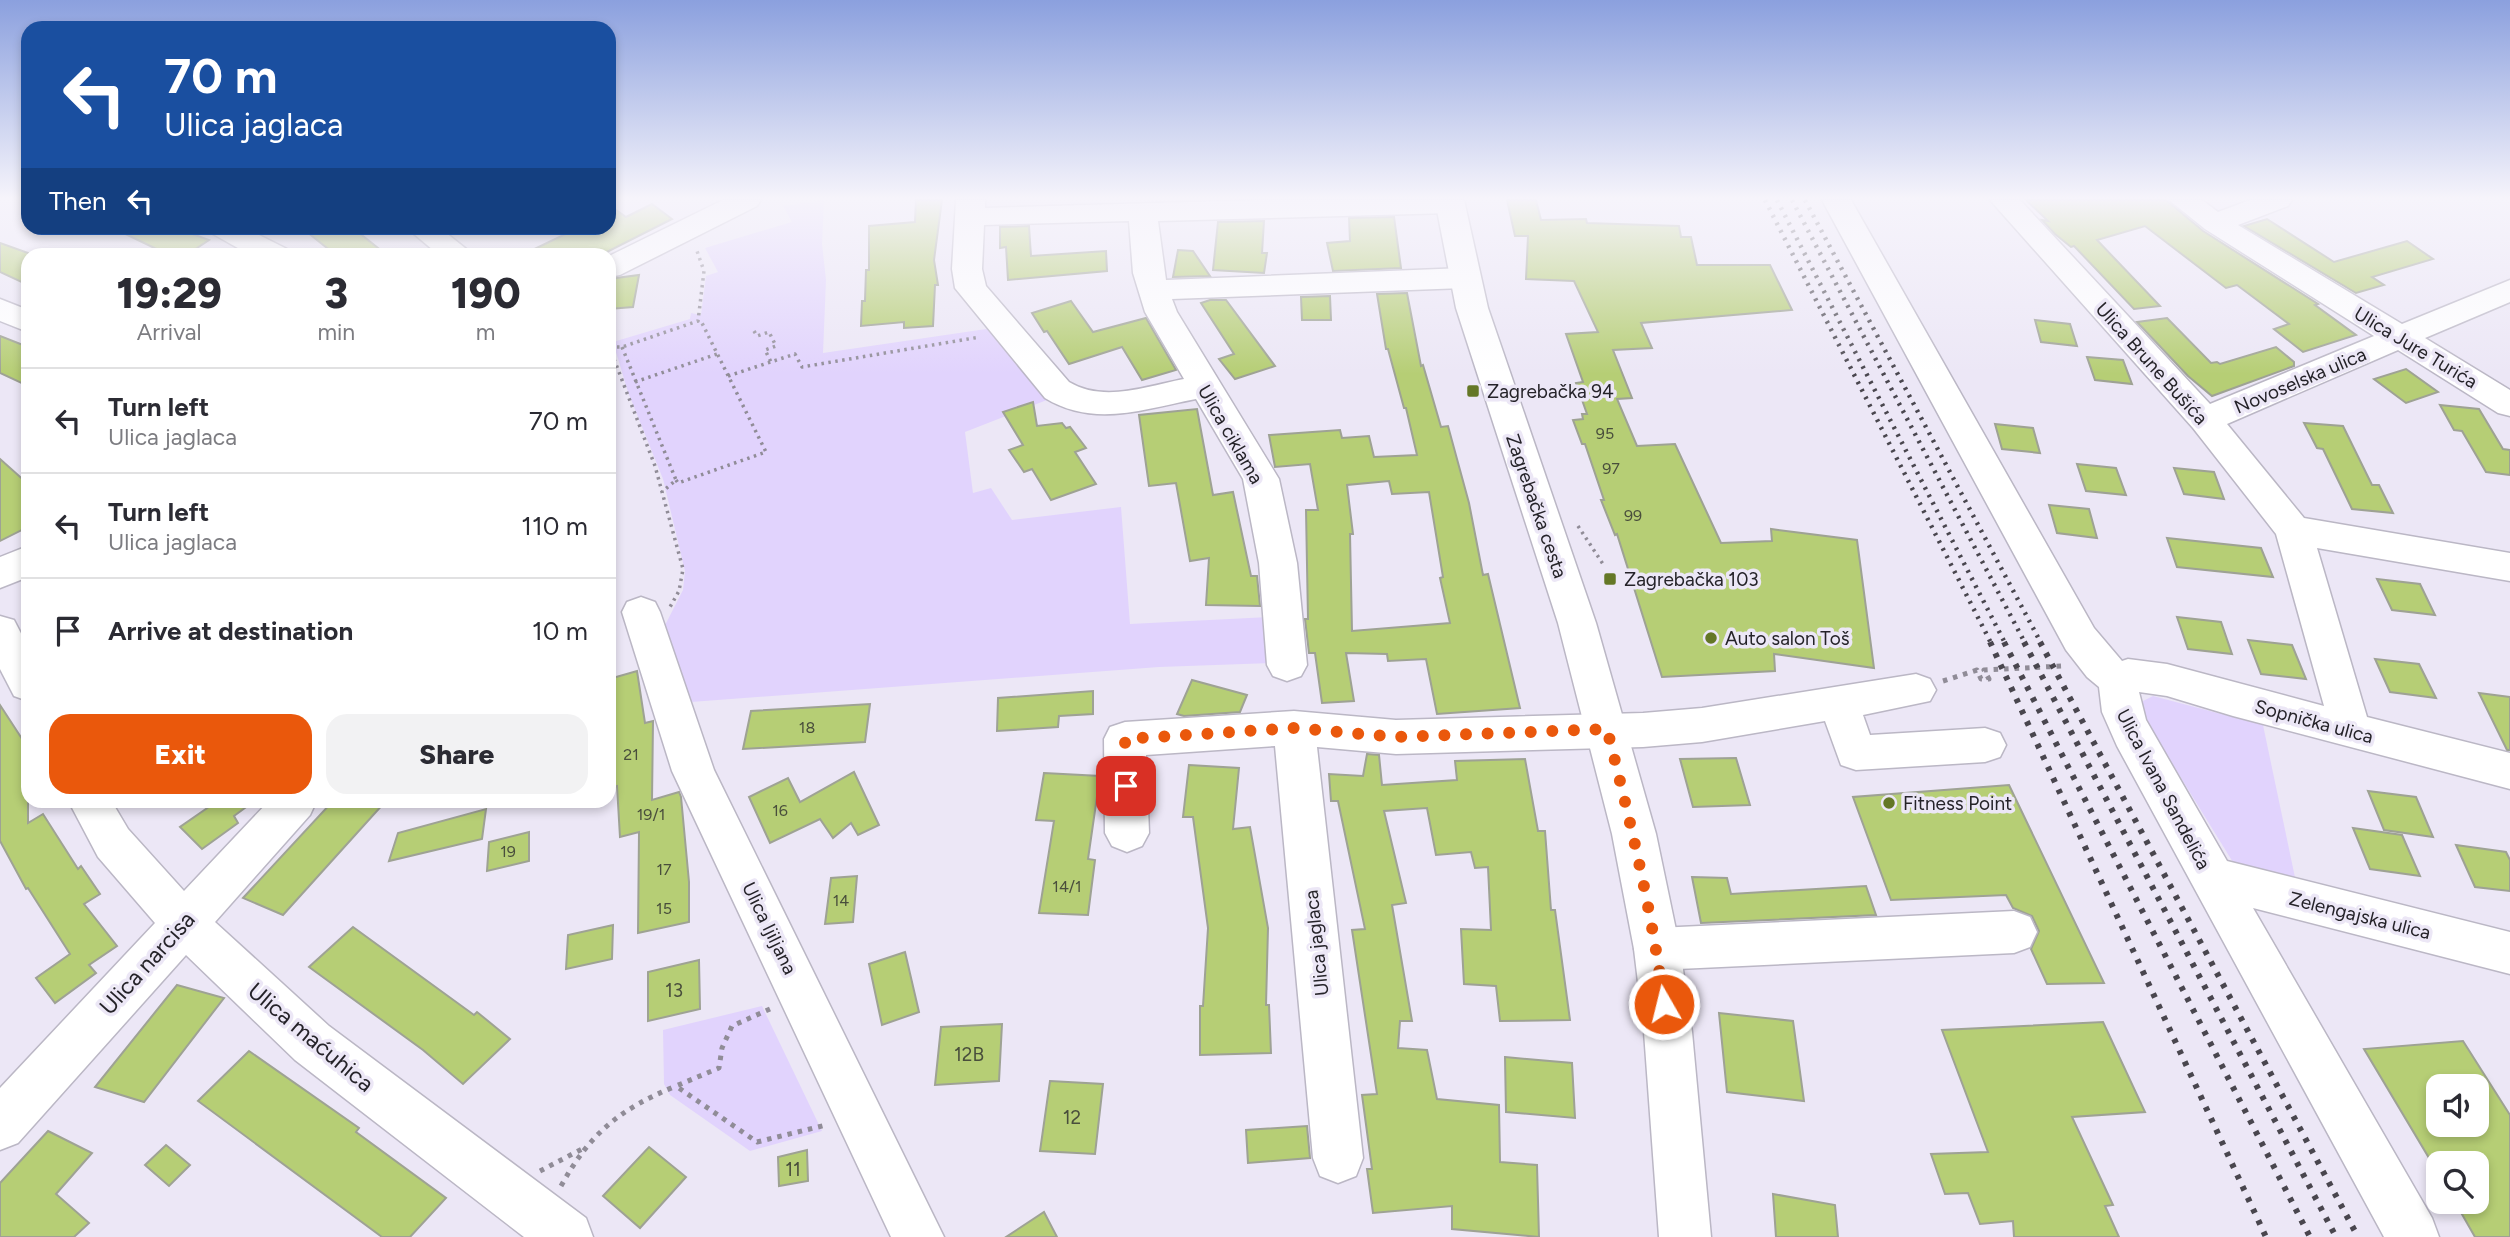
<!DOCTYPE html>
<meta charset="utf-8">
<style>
body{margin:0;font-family:Figtree,sans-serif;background:#f2f2f3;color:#2b2b33;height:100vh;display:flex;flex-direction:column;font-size:26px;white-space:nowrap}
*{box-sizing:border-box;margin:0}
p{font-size:23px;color:#7c7c81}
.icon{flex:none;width:38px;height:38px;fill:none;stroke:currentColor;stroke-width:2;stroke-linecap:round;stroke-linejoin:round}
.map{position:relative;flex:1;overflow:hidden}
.panel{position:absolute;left:21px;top:248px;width:595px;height:560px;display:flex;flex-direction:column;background:#fff;border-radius:21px;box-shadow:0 4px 10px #0003}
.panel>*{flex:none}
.banner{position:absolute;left:21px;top:21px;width:595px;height:214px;border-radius:21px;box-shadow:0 4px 10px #0003;background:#1a4fa0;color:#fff;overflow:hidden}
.fabs{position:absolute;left:2426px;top:1074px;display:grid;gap:14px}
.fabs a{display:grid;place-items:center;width:63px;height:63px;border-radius:14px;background:#fff;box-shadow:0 4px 10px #0003;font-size:35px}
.pin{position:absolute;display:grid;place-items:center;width:60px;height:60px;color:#fff;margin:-30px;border-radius:14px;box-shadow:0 4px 10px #0006}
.me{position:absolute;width:77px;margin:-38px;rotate:352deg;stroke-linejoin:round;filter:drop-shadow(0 0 5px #0008)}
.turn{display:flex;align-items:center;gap:24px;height:147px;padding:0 28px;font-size:32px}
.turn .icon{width:91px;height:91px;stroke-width:2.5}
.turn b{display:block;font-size:49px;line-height:60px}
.then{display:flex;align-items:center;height:66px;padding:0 28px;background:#0003;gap:14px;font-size:26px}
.eta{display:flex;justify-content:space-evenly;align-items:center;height:119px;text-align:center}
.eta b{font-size:42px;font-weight:800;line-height:49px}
.button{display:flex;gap:14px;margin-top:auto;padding:14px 28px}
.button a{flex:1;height:80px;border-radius:21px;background:#ea580c;color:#fff;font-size:28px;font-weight:800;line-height:80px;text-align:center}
.button a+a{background:#f2f2f3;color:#2b2b33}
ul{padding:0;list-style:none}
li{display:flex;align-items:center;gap:21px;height:105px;padding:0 28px;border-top:2px solid #e1e1e2}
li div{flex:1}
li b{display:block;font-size:26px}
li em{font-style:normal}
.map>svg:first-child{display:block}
.green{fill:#e1d3fd}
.building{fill:#b6ce75;stroke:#9ea294;stroke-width:2;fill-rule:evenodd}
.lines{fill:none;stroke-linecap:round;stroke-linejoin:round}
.minor-casing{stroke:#bbb7c5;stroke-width:3}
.major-casing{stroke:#bbb7c5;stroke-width:3}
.path-far1{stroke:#908c97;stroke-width:3.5;stroke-dasharray:2.5 4.5;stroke-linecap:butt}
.path{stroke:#908c97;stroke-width:5;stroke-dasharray:4.5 6;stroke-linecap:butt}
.minor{fill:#fff;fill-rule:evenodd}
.major{fill:#fff;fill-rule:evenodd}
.rail-far1{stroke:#49464e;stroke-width:4.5;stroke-dasharray:2.5 6;stroke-linecap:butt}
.rail{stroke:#49464e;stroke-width:6;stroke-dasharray:4.5 8;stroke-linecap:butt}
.route{stroke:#ea580c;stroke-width:12;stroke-dasharray:0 21.6}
.poi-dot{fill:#647726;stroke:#ece7f6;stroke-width:2.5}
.labels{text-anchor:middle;stroke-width:7;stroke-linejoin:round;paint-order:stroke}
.number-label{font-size:16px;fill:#494e3c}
.street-label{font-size:19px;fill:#252329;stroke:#ece7f6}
.poi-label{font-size:19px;fill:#252329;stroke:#ece7f6;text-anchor:start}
.near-number-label{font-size:19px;fill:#494e3c}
.near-street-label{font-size:23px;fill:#252329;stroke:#ece7f6}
</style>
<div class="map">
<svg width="2510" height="1237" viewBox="0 0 2510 1237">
<rect width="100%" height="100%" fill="#ece7f6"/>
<!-- green -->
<g class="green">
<polygon points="824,200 822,244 826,280 823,353 993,328 1052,398 965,432 973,493 991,488 1012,520 1121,507 1130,624 1269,617 1275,663 1159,667 691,702 659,637 683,590 685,571 663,479 628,392 613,342 690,319 691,313 701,315 706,276 718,272 705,248 792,222 783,206"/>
<polygon points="2153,696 2263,725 2297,887 2239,872 2152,731 2143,710 2143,701"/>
<polygon points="762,1006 822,1131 750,1151 670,1095 664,1084 663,1030"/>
</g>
<!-- building -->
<g class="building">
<polygon points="916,200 942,200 934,260 938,285 935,285 933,326 904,328 904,322 861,326 862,301 865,301 866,270 869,270 869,226 915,222"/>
<polygon points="1507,200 1536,200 1541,220 1586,219 1587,223 1679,226 1681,237 1691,237 1697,265 1770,265 1792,310 1641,323 1652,348 1613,350 1632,398 1617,399 1637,446 1675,444 1721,543 1772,541 1771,529 1857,540 1874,668 1774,654 1775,671 1662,677 1617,534 1615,535 1601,500 1604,500 1585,444 1582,444 1573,420 1583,419 1582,414 1587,414 1576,383 1583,382 1566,334 1598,332 1574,281 1526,279 1528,236 1515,236"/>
<polygon points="2026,200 2166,200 2203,231 2318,304 2315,305 2356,335 2303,352 2274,329 2289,324 2237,285 2226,288 2145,226 2097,240 2160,306 2134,309 2074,246 2071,247 2055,234 2042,220 2048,221"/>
<polygon points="652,204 672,219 599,256 520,256 578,228 609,228 609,205 626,217"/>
<polygon points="1394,217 1401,268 1333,271 1327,243 1350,241 1349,218"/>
<polygon points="2267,219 2334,262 2407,241 2433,259 2372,277 2384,285 2356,293 2244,226"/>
<polygon points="1264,221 1262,253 1267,253 1264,273 1213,270 1218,222"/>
<polygon points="1029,226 1031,256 1106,251 1107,271 1008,280 1006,247 1000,248 1000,227"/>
<polygon points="113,228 176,228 209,240 185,256 171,256"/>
<polygon points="302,228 353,228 388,256 337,256"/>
<polygon points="0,243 28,253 28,285 0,272"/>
<polygon points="1178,250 1193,251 1210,276 1173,277"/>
<polygon points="639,275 633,307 609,309 609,279"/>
<path d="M1407,293L1421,366L1423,365L1441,427L1448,426L1469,503L1483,575L1488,574L1520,708L1437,714L1426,659L1388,661L1387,654L1346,653L1354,701L1322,703L1315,653H1309L1305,619H1308L1306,510H1318L1310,464L1275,467L1269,435L1340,430L1342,438L1369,436L1374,457L1417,455L1406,408H1404L1388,349H1386L1377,294ZM1389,481L1392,494L1429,492L1443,577L1440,578L1450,623L1352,631L1350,534H1353L1347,485Z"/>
<polygon points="1330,296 1331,320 1302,320 1301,297"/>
<polygon points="1210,300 1226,300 1275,366 1235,379 1219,359 1234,354 1201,303"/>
<polygon points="1071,301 1093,332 1146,318 1176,370 1142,380 1122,347 1069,364 1047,331 1044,332 1032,313"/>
<polygon points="2167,318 2211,363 2217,362 2220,364 2276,347 2294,362 2294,366 2212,396 2188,376 2137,322"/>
<polygon points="2035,320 2070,324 2077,346 2041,342"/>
<polygon points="0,336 28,347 28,386 0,373"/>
<polygon points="2087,357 2123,360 2132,384 2095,380"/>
<polygon points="2406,369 2438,392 2406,403 2374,379"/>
<polygon points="1033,402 1037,426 1062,423 1066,428 1070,427 1086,448 1075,452 1096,484 1051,500 1032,469 1024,472 1009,450 1023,445 1003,412"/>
<polygon points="2440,405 2479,409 2503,449 2510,450 2510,475 2486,472 2462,431 2454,430"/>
<polygon points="1197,409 1213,495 1233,492 1251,576 1257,576 1260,606 1206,605 1209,558 1190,561 1176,483 1149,486 1139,415"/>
<polygon points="2304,423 2343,426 2372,485 2379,485 2393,513 2352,509 2323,449 2317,448"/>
<polygon points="1995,424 2033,428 2040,453 2002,449"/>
<polygon points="0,459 28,484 28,527 0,541"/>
<polygon points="2077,464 2116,468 2126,495 2086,491"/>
<polygon points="2174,468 2214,472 2224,499 2184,494"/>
<polygon points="2049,505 2089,509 2097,538 2057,533"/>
<polygon points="2167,538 2261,548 2273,577 2177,567"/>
<polygon points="2377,579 2420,584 2435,615 2392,610"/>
<polygon points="2177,617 2221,622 2232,654 2188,649"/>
<polygon points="2248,640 2292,645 2306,679 2261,674"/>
<polygon points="2375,659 2419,664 2436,698 2390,692"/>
<polygon points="637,671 645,723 653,721 652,800 679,792 681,797 689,882 689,922 638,933 639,832 620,837 617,786 609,788 609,679"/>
<polygon points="1192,680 1247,695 1240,712 1184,716 1177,714"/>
<polygon points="1093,691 1093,714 1059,716 1058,727 997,731 998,698"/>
<polygon points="2479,693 2510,697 2510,750 2507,750"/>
<polygon points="870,704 865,742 743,749 751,711"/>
<polygon points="0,705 28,748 28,823 43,814 78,869 81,866 100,894 84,904 117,946 89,965 96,973 55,1003 36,978 70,954 28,888 26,889 0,841"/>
<polygon points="1367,754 1379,755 1382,785 1457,780 1455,761 1525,759 1538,831 1545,831 1551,910 1555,910 1570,1020 1500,1021 1496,986 1464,984 1461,929 1491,930 1488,867 1475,868 1471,852 1436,855 1427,808 1384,811 1406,903 1392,905 1412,1021 1400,1021 1398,1048 1427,1050 1437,1099 1499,1105 1500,1162 1537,1165 1539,1237 1452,1229 1452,1206 1373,1213 1367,1169 1372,1169 1362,1095 1377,1094 1352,930 1365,929 1338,801 1331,801 1329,774 1363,776"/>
<polygon points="1736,758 1750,805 1693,807 1680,759"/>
<polygon points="1189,765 1239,768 1233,829 1250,827 1268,928 1266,1005 1269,1005 1271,1053 1200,1055 1200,1006 1203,1006 1208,928 1193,817 1183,817"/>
<polygon points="854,772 879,825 858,835 851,823 833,838 820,819 770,843 749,797 788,778 800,802"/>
<polygon points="1044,773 1100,776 1088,859 1095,860 1088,915 1039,913 1054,821 1036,820"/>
<polygon points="2009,785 2104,983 2047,984 2031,949 2039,931 2032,916 2013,908 2006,895 1891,900 1853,797"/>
<polygon points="2368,791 2416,797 2433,837 2384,830"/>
<polygon points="216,802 253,802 234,816 238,823 202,849 180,827"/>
<polygon points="332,802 385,802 283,915 243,898"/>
<polygon points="486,809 482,839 389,861 398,833"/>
<polygon points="2353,828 2402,835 2420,876 2370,869"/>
<polygon points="529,832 529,861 487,871 489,842"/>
<polygon points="2456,845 2506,852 2510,860 2510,891 2475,887"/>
<polygon points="857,876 853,922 825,924 831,878"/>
<polygon points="1692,877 1727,878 1731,894 1866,886 1876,915 1701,923"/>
<polygon points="613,925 612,959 566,969 568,935"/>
<polygon points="353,927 474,1015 477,1012 510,1039 463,1084 423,1050 309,967"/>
<polygon points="905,952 919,1012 882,1025 869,964"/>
<polygon points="699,960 700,1009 648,1021 648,972"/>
<polygon points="177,985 224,998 144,1102 95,1087"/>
<polygon points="1719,1013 1793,1021 1804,1101 1727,1092"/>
<polygon points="2103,1022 2145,1112 2072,1117 2113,1205 2105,1206 2119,1237 2014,1237 2013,1221 1980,1224 1968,1193 1945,1194 1931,1154 1988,1152 1942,1030"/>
<polygon points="1002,1024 999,1081 935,1085 941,1027"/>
<path d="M2463,1041L2510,1115V1237H2475L2455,1202H2476V1164H2438V1173L2364,1049ZM2438,1087H2476V1125H2438Z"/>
<polygon points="249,1051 359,1128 356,1132 446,1198 410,1237 382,1237 198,1101"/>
<polygon points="1505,1057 1572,1063 1575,1118 1506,1112"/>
<polygon points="1050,1081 1103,1084 1095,1154 1040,1151"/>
<polygon points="1307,1126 1310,1158 1248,1163 1246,1130"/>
<polygon points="48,1131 92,1153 56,1194 89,1223 74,1237 0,1237 0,1183"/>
<polygon points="166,1145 190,1165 169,1186 145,1165"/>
<polygon points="649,1147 686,1177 640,1228 603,1196"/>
<polygon points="807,1150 808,1181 779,1186 778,1157"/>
<polygon points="1773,1194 1835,1205 1838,1237 1776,1237"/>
<polygon points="1044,1212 1057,1237 1006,1237"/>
</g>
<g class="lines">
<!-- minor casing -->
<g class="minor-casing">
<g id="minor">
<polygon points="723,200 761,200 757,206 620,275 609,277 609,256"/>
<path d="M956,200H985V208L1259,200H1462L1465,204L1460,210L1450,213L1158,221L1166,280L1464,268L1475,271L1479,278L1475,285L1464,288L1172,299L1177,312L1279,479L1297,563L1307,665L1301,676L1287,681L1273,676L1267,665L1259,563L1243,479L1196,399C1144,409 1094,428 1045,398L955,288L952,269ZM1129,221L1133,273L1145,312L1184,379C1147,386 1104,403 1069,382L986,286L982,269L984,225Z"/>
<polygon points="1822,200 1851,200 2094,628 2122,661 2128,659 2167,664 2324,706 2276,534 2193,428 1990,200 2020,200 2210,404 2374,336 2205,229 2169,200 2202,200 2218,212 2250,200 2292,200 2288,206 2238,225 2402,324 2510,280 2510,302 2425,338 2510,390 2510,416 2498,413 2398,350 2227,424 2304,518 2510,553 2510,581 2317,548 2367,717 2510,753 2510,789 2233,716 2167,696 2139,692 2146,720 2227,861 2510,932 2510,974 2253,908 2432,1218 2439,1237 2384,1237 2117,746 2102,712 2099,687 2087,677 2066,650"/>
<polygon points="208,228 245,228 287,249 291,256 252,256 213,234"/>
<polygon points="407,228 440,228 475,256 440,256"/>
<polygon points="0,299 28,310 28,332 0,321"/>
<polygon points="28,546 28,577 0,588 0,557"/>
<polygon points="641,597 655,602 660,612 714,770 944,1237 891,1237 672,771 622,612 627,602"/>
<polygon points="0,616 14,620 28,647 28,701 14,696 0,669"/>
<polygon points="1916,674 1930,679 1936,690 1930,701 1863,715 1870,735 1985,728 2000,733 2006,745 2000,757 1985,762 1856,770 1841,765 1825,721 1702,742 1643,747 1396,754 1317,747 1363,1158 1356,1176 1338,1183 1320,1176 1313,1158 1275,746 1146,755 1149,833 1142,846 1127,852 1112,846 1105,833 1104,739 1110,727 1125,722 1294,711 1396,720 1643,713 1702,708"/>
<polygon points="69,802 112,802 128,829 184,891 268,802 316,802 310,815 215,922 329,1026 586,1218 593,1237 524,1237 295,1060 186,955 18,1143 0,1150 0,1088 155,923 98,857"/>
<polygon points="2014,911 2030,917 2037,932 2030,947 2014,953 1657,970 1641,964 1634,949 1641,934 1657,928"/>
</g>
</g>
<!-- major casing -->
<g class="major-casing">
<polygon id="major" points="1435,200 1464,200 1488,308 1596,623 1656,834 1680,949 1692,1032 1711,1237 1659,1237 1644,1032 1634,949 1612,834 1558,623 1456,308"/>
</g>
<!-- path-far1 -->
<g class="path-far1">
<polyline points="754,331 757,336 769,332 776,346 765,350 771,362"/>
<polyline points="609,346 655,466 683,569 679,591 670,607"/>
<polyline points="610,347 622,347 698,321 704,271 697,251"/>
<polyline points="622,347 676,480 662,492"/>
<polyline points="728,376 795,354 802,367 980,337"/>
<polyline points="635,382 717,354"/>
<polyline points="676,480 678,483 766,452 702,323 698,321"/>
<polyline points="1578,526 1603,564"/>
</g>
<!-- path -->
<g class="path">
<polyline points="1943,681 1977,670 1981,679 1989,679 1984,670 2063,666"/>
<polyline points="770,1009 732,1026 722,1048 719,1068 676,1086 757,1142 826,1125"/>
<polyline points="540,1171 582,1149"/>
<path d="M561,1186C590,1133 620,1109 676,1086"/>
</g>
<!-- minor -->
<use href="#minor" class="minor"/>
<!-- major -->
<use href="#major" class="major"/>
<!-- rail-far1 -->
<g class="rail-far1">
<polyline points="1765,200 1991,643"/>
<polyline points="1777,200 2005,643"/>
<polyline points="1792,200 2025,643"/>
<polyline points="1805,200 2041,643"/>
</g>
<!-- rail -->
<g class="rail">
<polyline points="1990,642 2266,1237"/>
<polyline points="2004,642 2310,1237"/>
<polyline points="2024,642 2336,1237"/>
<polyline points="2040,642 2358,1237"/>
</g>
</g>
<!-- sky -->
<linearGradient id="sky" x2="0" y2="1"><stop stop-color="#8ba0de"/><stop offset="0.53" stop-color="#f6f4fb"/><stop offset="1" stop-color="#f6f4fb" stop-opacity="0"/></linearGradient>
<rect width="2510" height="374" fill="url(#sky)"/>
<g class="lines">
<!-- route -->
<path class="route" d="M1126,786L1125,739L1294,728L1396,737L1607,729C1630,820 1652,911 1664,1004"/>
</g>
<!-- markers -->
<g class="poi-dot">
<rect x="1466" y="384" width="14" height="14" rx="3.5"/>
<rect x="1603" y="572" width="14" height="14" rx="3.5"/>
<circle cx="1711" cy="638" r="7"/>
<circle cx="1889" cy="803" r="7"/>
</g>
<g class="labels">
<!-- number labels -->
<g class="number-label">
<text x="1605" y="439">95</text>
<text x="1611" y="474">97</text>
<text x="1633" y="521">99</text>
<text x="807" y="733">18</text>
<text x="631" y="760">21</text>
<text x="780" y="816">16</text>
<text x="651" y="820">19/1</text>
<text x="508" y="857">19</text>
<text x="664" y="875">17</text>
<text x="1067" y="892">14/1</text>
<text x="841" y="906">14</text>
<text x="664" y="914">15</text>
</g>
<!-- street labels -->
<g class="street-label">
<text transform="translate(2416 347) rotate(31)" y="7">Ulica Jure Turića</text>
<text transform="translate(2152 363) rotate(48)" y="7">Ulica Brune Bušića</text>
<text transform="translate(2300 380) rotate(-23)" y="7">Novoselska ulica</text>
<text transform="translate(1231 434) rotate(60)" y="7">Ulica ciklama</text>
<text transform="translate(1537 506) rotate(71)" y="7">Zagrebačka cesta</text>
<text transform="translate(2314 721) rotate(15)" y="7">Sopnička ulica</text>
<text transform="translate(2164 789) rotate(62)" y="7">Ulica Ivana Sandelića</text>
<text transform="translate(2360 915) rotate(14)" y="7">Zelengajska ulica</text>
<text transform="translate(770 928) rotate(64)" y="7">Ulica ljiljana</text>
<text transform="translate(1316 943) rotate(-96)" y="7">Ulica jaglaca</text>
</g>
<!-- poi labels -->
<g class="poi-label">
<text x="1487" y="398">Zagrebačka 94</text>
<text x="1624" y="586">Zagrebačka 103</text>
<text x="1725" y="645">Auto salon Toš</text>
<text x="1903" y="810">Fitness Point</text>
</g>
<!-- near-number labels -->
<g class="near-number-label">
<text x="674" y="997">13</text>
<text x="969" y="1061">12B</text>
<text x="1072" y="1124">12</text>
<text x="793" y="1176">11</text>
</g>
<!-- near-street labels -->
<g class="near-street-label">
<text transform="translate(147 963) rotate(-48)" y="8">Ulica narcisa</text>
<text transform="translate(311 1037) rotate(40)" y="8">Ulica maćuhica</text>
</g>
</g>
</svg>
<div class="fabs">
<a><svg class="icon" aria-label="sound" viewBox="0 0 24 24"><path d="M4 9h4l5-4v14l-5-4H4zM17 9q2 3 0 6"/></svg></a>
<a><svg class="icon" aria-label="search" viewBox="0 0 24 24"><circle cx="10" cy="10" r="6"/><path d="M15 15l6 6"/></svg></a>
</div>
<div class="pin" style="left:1126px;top:786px;background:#d93025"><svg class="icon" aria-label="arrive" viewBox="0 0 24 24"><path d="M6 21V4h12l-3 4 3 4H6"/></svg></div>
<svg class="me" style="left:1664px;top:1004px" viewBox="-20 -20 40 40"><circle r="17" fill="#ea580c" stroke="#fff" stroke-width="3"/><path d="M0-11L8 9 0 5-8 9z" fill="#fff"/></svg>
<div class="banner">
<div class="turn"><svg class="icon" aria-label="left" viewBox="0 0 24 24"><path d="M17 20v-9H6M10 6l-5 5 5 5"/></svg><div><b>70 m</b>Ulica jaglaca</div></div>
<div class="then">Then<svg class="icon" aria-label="left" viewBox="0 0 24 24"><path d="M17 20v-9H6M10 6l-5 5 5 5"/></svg></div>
</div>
<section class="panel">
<div class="eta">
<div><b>19:29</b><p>Arrival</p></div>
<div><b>3</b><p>min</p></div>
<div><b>190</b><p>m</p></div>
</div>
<ul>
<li><svg class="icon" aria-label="left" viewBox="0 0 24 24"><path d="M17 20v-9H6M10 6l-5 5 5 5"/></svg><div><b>Turn left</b><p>Ulica jaglaca</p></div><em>70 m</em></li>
<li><svg class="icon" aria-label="left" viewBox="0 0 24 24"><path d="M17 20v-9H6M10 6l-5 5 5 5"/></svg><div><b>Turn left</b><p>Ulica jaglaca</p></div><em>110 m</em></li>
<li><svg class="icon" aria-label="arrive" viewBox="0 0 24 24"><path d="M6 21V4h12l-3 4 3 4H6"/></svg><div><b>Arrive at destination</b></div><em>10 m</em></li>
</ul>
<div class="button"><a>Exit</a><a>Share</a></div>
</section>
</div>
